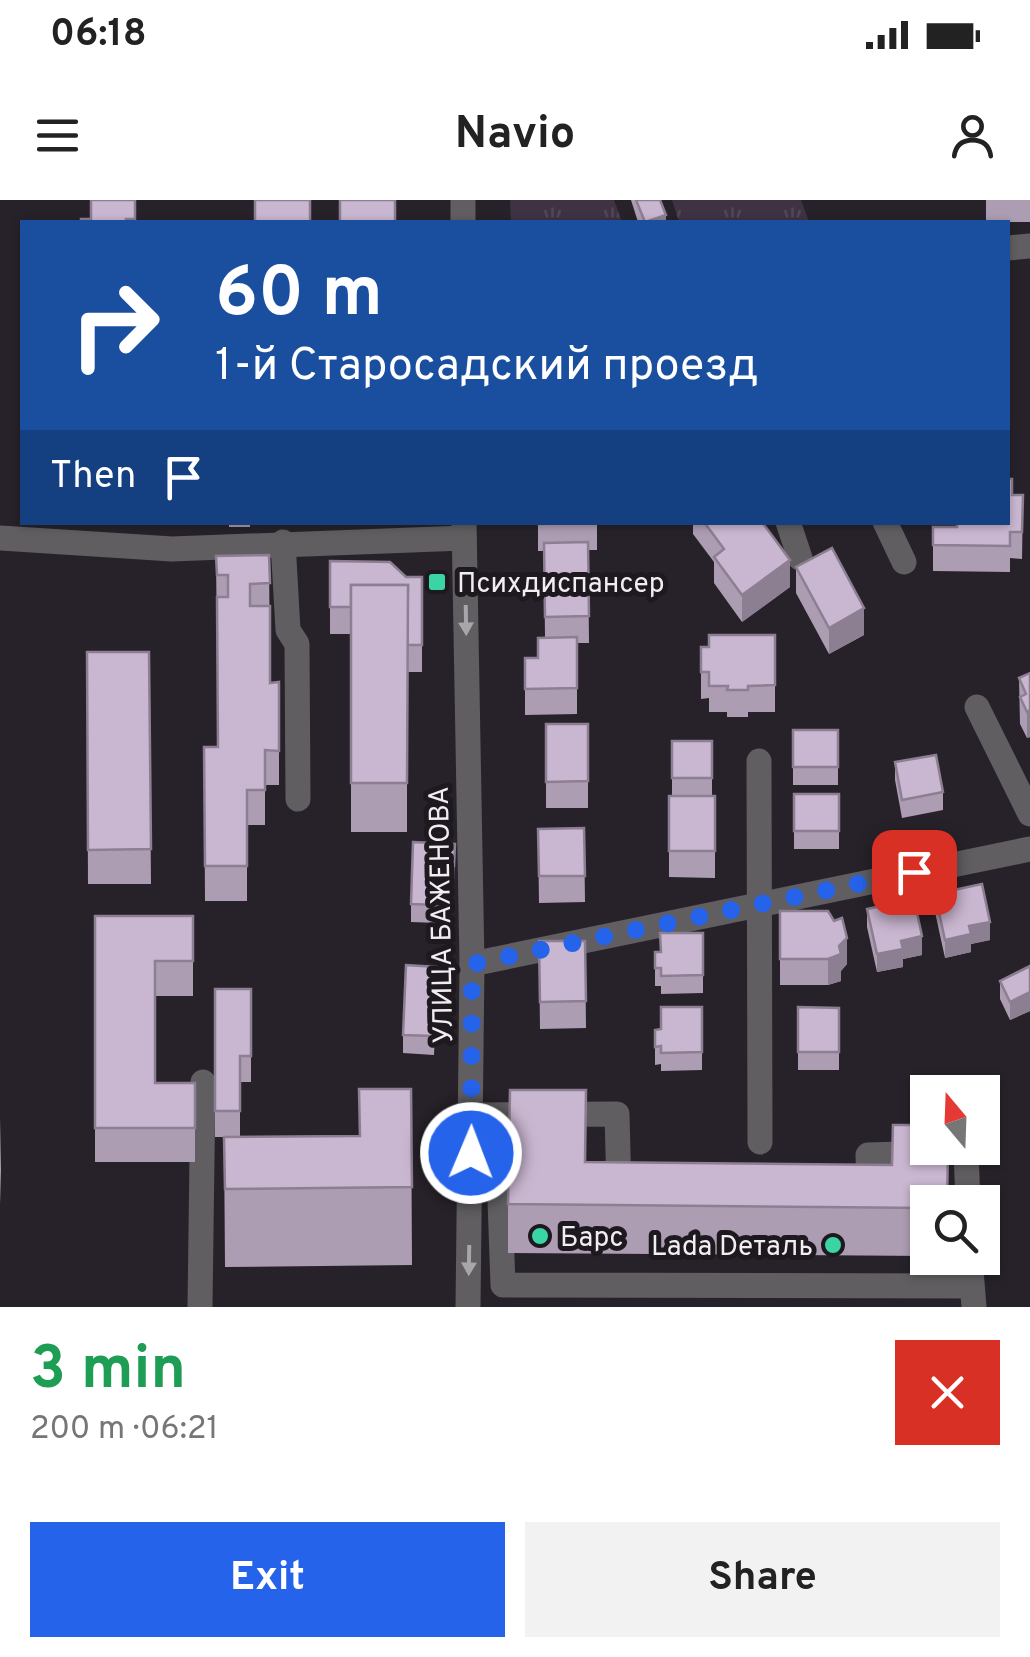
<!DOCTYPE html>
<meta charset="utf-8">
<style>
body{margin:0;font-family:Overpass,sans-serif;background:#f2f2f2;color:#222;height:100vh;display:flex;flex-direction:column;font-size:38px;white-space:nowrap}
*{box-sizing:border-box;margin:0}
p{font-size:32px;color:#767676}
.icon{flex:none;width:55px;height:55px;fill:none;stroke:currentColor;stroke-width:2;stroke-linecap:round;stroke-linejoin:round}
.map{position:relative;height:1107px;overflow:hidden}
.panel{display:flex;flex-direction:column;background:#fff;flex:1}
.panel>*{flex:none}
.hud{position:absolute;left:20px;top:20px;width:990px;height:305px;border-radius:0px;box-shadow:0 2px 8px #0004;background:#1a4fa0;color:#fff;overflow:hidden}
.needle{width:65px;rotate:341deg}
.tools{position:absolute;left:910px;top:875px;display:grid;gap:20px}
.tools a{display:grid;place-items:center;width:90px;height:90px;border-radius:0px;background:#fff;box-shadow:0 2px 8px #0004;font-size:50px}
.pin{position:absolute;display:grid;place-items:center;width:85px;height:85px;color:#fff;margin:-42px;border-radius:20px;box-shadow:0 5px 15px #0006}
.me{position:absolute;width:110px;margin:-55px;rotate:1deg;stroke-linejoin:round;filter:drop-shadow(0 0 8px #0008)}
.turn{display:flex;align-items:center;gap:35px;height:210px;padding:0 30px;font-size:45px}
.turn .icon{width:130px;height:130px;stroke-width:2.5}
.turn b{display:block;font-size:70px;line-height:85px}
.then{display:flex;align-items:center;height:95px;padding:0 30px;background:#0003;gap:20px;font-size:38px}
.round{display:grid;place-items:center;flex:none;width:105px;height:105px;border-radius:0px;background:#f2f2f2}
.headline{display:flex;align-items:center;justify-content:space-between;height:170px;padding:0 30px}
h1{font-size:60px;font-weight:700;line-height:75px;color:#1e9e55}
.button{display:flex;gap:20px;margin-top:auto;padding:20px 30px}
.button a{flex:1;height:115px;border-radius:0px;background:#2563eb;color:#fff;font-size:40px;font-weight:700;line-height:115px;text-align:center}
.button a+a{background:#f2f2f2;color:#222}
.status{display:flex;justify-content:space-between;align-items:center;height:70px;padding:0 50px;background:#fff;direction:ltr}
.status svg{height:28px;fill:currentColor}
header{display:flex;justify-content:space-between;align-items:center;height:130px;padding:0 30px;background:#fff;font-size:45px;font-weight:700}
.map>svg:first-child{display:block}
.grass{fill:url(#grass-tufts)}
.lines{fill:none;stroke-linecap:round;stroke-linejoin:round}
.minor{stroke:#605e61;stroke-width:25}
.wall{fill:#ad9db3}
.shaded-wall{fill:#8d7f92}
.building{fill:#c9b6d0;stroke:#8d7f92;stroke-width:2.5}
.oneway{fill:#a8a6aa}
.route{stroke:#2563eb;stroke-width:18;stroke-dasharray:0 32.4}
.poi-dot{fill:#3ad4a5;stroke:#1d191f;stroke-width:4}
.labels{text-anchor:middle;stroke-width:10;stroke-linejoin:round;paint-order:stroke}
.poi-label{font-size:28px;fill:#f1eef2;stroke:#1d191f;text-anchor:start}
.street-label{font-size:28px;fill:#f1eef2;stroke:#1d191f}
</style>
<div class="status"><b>06:18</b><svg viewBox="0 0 49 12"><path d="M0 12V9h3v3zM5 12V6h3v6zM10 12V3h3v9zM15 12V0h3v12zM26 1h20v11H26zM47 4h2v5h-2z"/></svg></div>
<header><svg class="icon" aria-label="menu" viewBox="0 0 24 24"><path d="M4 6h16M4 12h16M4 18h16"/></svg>Navio<svg class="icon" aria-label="person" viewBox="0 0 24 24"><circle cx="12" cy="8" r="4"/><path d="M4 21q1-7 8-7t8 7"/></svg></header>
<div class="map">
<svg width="1030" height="1107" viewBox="0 0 1030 1107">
<defs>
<pattern id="grass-tufts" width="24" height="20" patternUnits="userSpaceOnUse" patternTransform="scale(2.5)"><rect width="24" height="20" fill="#3f3243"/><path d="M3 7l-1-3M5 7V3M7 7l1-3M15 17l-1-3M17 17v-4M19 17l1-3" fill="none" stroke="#524655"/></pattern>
</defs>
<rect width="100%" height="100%" fill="#272229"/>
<!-- grass -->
<g class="grass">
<polygon points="510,0 614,0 622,22 511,22"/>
<polygon points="672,0 801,0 809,22 679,22"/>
</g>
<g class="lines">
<!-- minor -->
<g class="minor">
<polyline points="463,22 463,0"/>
<polyline points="1008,48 1030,46"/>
<polyline points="464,322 472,764 468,1107"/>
<polyline points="788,322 800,358"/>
<polyline points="885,322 904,362"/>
<polyline points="0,338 172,349 464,338"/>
<polyline points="283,342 288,430 297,444 298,599"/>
<polyline points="977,507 1030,614"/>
<polyline points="759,561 760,942"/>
<polyline points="472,764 1030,649"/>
<polyline points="471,915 617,914 619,993 623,993"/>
<polyline points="497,916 503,1085 971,1086"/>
<polyline points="863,990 869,990 868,955 966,952 968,1002"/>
<polyline points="970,1058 974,1107"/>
<polyline points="200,1107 203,882"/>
</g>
</g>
<!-- wall -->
<g class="wall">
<polygon points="631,0 660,0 666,22 638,22"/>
<rect x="986" y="0" width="44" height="22"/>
<polygon points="1012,295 1023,295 1022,359 1010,358 1010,372 933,371 933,327 957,327"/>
<rect x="229" y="322" width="21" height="5"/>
<polygon points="538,322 597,322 597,350 588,350 589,443 577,443 577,514 525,515 525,458 538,458 545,437 544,351 538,351"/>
<polygon points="693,322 762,322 790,387 742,422 714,383 714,362 693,334"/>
<polygon points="269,355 270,483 279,482 279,585 265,585 265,625 247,625 247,701 205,701 204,547 218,547 216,356"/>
<polygon points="330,361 406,377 422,377 422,472 407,472 407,468 407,632 351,632 351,434 330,434"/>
<polygon points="796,367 864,435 829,454 796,393"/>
<polygon points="775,435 775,512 748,512 748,517 727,517 727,512 709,512 709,498 701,499 701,447"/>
<polygon points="87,452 149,452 151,684 88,684"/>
<polygon points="1030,473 1030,537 1027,538 1020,524 1019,478"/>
<rect x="546" y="524" width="42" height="84"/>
<rect x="793" y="530" width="45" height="55"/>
<polygon points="672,541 712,541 712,596 715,596 715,678 669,677 669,596 672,596"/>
<polygon points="895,562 943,592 943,610 902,618 895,580"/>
<rect x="794" y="594" width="45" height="55"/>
<polygon points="584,628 585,702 539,703 538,629"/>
<polygon points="455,644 454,684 440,683 438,723 411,722 411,704"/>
<polygon points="935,694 990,740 971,744 971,752 945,758 935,712"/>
<polygon points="867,709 922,755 903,759 903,767 877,772 867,727"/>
<polygon points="780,711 847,764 841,771 841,781 828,785 780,785"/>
<polygon points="95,716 193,716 193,796 155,796 155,883 195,883 195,962 95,962"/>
<polygon points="703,733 703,793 661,794 661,786 655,786 655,752 660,752"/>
<polygon points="539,741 585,741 586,828 540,829"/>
<polygon points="1030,766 1030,811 1010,820 1000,799 1000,781"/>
<polygon points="437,785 434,855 403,853 403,835"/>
<polygon points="215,789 251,789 251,882 240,882 240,937 215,937"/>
<polygon points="702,807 702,870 661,871 661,864 655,865 655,830 661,829"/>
<polygon points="798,807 839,808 839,870 798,870"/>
<polygon points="411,889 412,1065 225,1067 224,937 359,936"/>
<polygon points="0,918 1,970 0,1005"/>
<polygon points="585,962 928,1002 928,1056 508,1053 508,1004"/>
</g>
<!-- shaded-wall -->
<g class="shaded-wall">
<polygon points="666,15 666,22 647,22"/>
<polygon points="790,360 790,387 742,422 742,395"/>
<polygon points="864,408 864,435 829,454 829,428"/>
<polygon points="1030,510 1030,537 1027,538 1027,512"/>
<polygon points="990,722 990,740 971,744 971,752 945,758 945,740 969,726"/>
<polygon points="922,736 922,755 903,759 903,767 877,772 877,754 901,741"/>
<polygon points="847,738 847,764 841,771 841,781 828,785 828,759"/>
<polygon points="1030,792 1030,811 1010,820 1010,802"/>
</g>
<!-- building -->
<g class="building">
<polygon points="91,0 135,0 135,19 126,19 126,22 81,22 81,19 91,19"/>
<rect x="255" y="0" width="55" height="22"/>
<polygon points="340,0 395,0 395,21 340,22"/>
<polygon points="636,0 660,0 666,15 645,22"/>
<polygon points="1008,279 1012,279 1012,295 1023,295 1022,332 1010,332 1010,346 933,345 933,327 957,327 957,322 1008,322"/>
<polygon points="538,322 597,322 597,323 538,324"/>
<polygon points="704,322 762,322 790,360 742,395 714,357 724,349"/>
<polygon points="588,342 589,416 545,417 544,343"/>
<polygon points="832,348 864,408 829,428 796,367"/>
<polygon points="269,355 270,383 250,384 250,406 270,406 270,483 279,482 279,551 265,550 265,590 247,590 247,666 205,666 204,547 218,547 217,397 228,397 228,375 217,375 216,356"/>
<polygon points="330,361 390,362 406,377 422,377 422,445 407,445 408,385 351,385 351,407 330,407"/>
<polygon points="351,385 408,385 407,583 351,583"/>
<polygon points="709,435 775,435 775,485 748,486 748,490 727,490 728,486 709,486 709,472 701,472 701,447 709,447"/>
<polygon points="577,437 577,488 525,489 525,458 538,458 538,438"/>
<polygon points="87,452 149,452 151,649 88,650"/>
<polygon points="1030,473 1030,510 1027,512 1020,497 1026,494 1019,478"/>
<polygon points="546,524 588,524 588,581 546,582"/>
<rect x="793" y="530" width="45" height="37"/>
<rect x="672" y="541" width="40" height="37"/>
<polygon points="936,555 943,592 902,600 895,562"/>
<rect x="794" y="594" width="45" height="37"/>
<rect x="669" y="596" width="46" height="55"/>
<polygon points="584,628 585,676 539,676 538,629"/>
<polygon points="413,642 455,644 454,666 440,665 438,705 411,704"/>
<polygon points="982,684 990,722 969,726 971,734 945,740 935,694"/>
<polygon points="914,699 922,736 901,741 903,749 877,754 867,709"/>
<polygon points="780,711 828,711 834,721 842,718 847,738 839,746 841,754 828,759 780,759"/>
<polygon points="95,716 193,716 193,761 155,761 155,883 195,883 195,928 95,928"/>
<polygon points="660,733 703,733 703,775 661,776 661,768 655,768 655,752 661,752"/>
<polygon points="539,741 585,741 586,801 540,802"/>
<polygon points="406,765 437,767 434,836 403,835"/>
<polygon points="1030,766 1030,792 1010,802 1000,781"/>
<polygon points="215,789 251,789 251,856 240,856 240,911 215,911"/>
<polygon points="661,807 702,807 702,852 661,853 661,846 655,847 655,830 661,829"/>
<polygon points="798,807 839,808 839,852 798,852"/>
<polygon points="359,889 411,889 412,987 225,989 224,937 360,936"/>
<polygon points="510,890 586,890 585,962 892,965 893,925 928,925 928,948 948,948 947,1002 928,1002 928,1008 508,1004"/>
</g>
<!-- one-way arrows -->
<defs><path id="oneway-solid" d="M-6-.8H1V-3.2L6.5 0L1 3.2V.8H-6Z" transform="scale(2.5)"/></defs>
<g class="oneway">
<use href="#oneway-solid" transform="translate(466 420) rotate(89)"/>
<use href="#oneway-solid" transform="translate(469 1060) rotate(91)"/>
</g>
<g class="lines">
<!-- route -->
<polyline class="route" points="471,953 472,764 914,672"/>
</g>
<!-- markers -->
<g class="poi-dot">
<rect x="427" y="372" width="20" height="20" rx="5"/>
<circle cx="540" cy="1036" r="10"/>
<circle cx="833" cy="1045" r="10"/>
</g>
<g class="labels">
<!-- poi labels -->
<g class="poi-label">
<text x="457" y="392">Психдиспансер</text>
<text x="560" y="1046">Барс</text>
<text x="813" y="1055" text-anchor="end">Lada Dеталь</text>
</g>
<!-- street labels -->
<g class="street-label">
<text transform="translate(440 715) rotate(-91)" y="10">УЛИЦА БАЖЕНОВА</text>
</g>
</g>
</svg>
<div class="tools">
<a><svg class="needle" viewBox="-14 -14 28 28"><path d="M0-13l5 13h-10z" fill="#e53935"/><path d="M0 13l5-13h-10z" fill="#767676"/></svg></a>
<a><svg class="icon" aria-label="search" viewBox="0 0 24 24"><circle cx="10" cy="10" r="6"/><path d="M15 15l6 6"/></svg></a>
</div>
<div class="pin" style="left:914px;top:672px;background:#d93025"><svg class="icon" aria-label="arrive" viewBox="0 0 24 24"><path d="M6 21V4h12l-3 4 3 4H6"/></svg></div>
<svg class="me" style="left:471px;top:953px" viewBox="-20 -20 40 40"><circle r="17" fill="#2563eb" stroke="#fff" stroke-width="3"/><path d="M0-11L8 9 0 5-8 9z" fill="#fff"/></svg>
<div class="hud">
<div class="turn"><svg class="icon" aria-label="right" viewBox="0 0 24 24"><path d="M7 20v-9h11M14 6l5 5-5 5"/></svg><div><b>60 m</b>1-й Старосадский проезд</div></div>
<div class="then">Then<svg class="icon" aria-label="arrive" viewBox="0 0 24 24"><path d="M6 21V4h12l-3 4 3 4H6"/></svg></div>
</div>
</div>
<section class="panel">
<div class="headline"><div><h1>3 min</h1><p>200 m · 06:21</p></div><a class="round" style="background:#d93025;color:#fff"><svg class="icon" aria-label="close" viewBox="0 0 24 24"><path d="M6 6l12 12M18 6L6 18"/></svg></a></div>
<div class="button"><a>Exit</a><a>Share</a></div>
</section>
